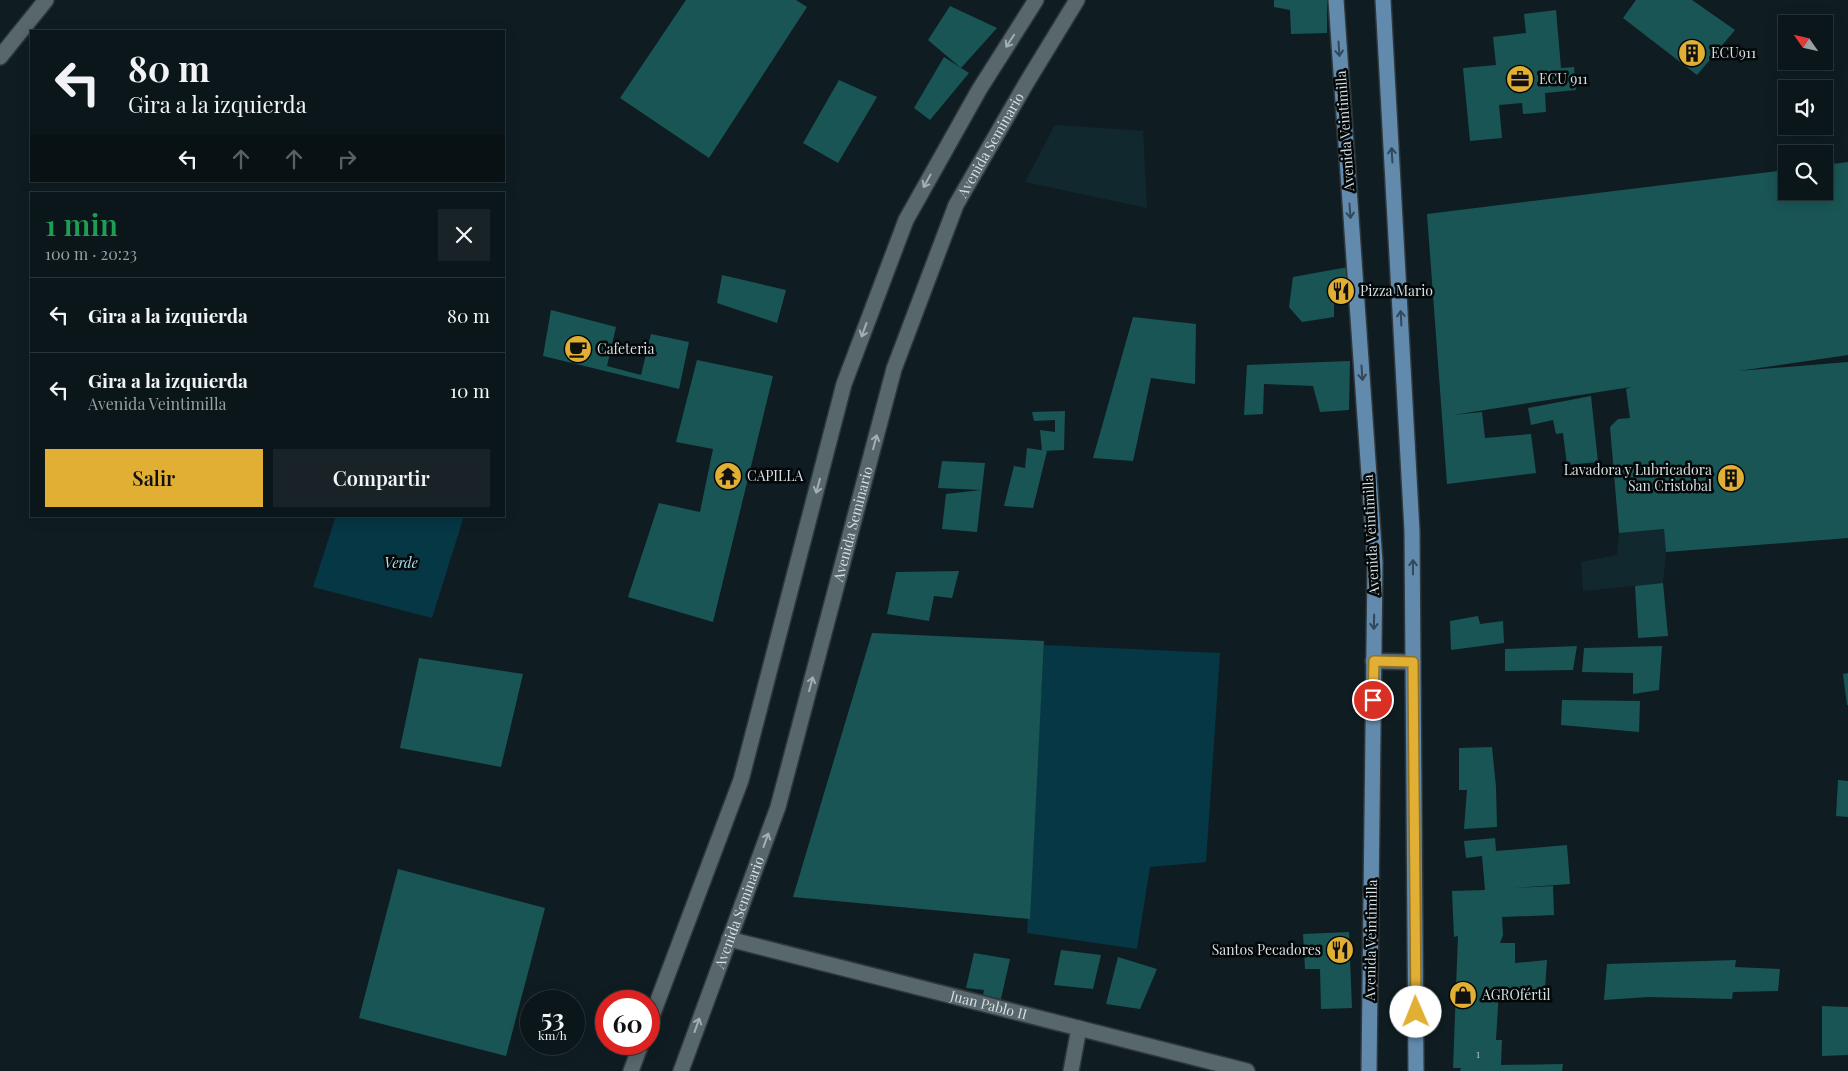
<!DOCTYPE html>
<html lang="es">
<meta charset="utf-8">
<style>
body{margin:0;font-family:"Playfair Display",serif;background:#192327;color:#f1f3f6;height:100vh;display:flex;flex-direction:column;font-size:19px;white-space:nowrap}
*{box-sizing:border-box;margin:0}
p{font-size:16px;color:#9a9fa2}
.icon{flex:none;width:28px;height:28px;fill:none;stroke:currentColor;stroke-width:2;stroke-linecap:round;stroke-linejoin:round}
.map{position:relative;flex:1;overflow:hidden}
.side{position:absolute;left:30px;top:192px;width:475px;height:325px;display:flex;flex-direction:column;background:#0b161a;border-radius:0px;box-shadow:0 2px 12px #0003,0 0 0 1px #2b3539}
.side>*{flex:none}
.guide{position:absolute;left:30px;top:30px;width:475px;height:152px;border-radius:0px;box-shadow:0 2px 12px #0003,0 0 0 1px #2b3539;background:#0b161a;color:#f1f3f6;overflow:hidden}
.needle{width:32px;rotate:304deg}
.controls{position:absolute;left:1778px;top:15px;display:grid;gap:10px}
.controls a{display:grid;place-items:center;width:55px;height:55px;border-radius:0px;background:#0b161a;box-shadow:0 2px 12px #0003,0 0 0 1px #2b3539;font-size:25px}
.speed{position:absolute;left:520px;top:990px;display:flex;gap:10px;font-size:25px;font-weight:700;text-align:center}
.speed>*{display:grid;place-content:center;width:65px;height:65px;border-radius:50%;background:#0b161a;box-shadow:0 2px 12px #0003,0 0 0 1px #2b3539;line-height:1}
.speed small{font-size:12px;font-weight:400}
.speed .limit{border:8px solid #d22;background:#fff;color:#111}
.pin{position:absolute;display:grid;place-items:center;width:42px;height:42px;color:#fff;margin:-21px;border:2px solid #fff;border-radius:50%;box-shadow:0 1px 5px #0007}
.me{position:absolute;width:55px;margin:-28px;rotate:359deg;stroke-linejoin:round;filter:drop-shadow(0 0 4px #0008)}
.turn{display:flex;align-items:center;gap:18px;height:105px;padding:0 15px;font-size:22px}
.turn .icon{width:65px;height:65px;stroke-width:2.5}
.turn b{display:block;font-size:35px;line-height:42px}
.lanes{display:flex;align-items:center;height:48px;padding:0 15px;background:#0003;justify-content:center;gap:25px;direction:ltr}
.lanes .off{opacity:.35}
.round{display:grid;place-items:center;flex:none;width:52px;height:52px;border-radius:0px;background:#192327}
.overview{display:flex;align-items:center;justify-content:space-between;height:85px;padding:0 15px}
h1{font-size:30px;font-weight:600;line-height:38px;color:#1e9e55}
.primary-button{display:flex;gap:10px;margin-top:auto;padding:10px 15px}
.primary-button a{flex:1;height:58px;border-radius:0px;background:#e1af34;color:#111;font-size:20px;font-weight:600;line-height:58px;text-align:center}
.primary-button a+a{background:#192327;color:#f1f3f6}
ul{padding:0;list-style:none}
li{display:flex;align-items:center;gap:15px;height:75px;padding:0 15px;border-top:1px solid #2b3539}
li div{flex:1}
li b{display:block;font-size:19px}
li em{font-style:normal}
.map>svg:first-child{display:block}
.built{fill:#12282f}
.green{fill:#063745}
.building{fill:#195554}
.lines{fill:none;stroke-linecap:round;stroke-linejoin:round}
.minor-casing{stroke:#2f373a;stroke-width:18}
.major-casing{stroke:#2f373a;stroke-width:18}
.minor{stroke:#57676c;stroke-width:15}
.major{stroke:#618aad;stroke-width:15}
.oneway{stroke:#a3afb3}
.oneway2{stroke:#32485a}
.route-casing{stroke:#927222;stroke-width:12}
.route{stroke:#e1af34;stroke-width:9}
.labels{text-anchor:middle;stroke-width:5;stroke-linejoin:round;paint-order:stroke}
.number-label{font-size:11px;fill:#a7bcbe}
.poi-label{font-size:14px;fill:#d6dfe2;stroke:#030708;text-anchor:start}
.street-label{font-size:14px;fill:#d6dfe2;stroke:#030708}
.park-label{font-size:14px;font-style:italic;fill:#afe7fa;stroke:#030708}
</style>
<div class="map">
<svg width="1848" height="1071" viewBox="0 0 1848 1071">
<rect width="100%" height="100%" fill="#0f1d22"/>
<!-- built -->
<g class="built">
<polygon points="1055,125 1143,131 1147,208 1025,182"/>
<polygon points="1664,529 1666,552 1663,583 1583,591 1581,562 1617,555 1619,533"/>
</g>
<!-- green -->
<g class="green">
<polygon points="336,516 464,516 432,618 313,587"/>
<polygon points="1044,645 1220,653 1206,862 1150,867 1137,949 1027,933"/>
</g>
<!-- building -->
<g class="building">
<polygon points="686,0 796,0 807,7 709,158 620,98"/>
<polygon points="1274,0 1327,0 1327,33 1291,34 1290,10 1274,7"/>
<polygon points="1636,0 1692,0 1735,30 1697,75 1623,18"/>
<polygon points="950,6 997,28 961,68 928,40"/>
<polygon points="1556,10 1561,68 1574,67 1576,90 1545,93 1546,112 1523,114 1522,103 1499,105 1502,138 1470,141 1463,68 1496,65 1493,37 1526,33 1524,14"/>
<polygon points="944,57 969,73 930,120 914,108"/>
<polygon points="839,80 877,97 838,163 803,143"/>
<polygon points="1848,162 1848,355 1738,371 1848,362 1848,538 1666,552 1664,529 1619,533 1610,427 1618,419 1630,418 1626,389 1631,387 1453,415 1482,412 1485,438 1531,434 1536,473 1447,484 1427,214 1786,170 1786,191 1824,191 1824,165"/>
<polygon points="1348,267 1351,295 1334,294 1334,317 1302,322 1289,307 1293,277"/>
<polygon points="722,275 786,290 777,323 717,303"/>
<polygon points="551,310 616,327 607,366 641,375 651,334 689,342 679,389 543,356"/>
<polygon points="1133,317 1196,324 1195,384 1151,378 1133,461 1093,458"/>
<polygon points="697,360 773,376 713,622 628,597 659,503 700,512 713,449 676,442"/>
<polygon points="1350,361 1349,410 1320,412 1313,386 1264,384 1263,414 1244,415 1247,365"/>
<polygon points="1591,396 1598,462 1567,465 1563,433 1556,434 1553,420 1531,425 1528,408"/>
<polygon points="1065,411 1064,450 1042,451 1040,430 1055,432 1055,420 1034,421 1032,412"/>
<polygon points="1027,448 1047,451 1033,508 1004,506 1014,466 1025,468"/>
<polygon points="942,461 985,463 977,532 942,529 946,494 981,490 938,488"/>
<polygon points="959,571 952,598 934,596 929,621 887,614 896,572"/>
<polygon points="1663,583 1668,636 1638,638 1635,586"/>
<polygon points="1478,616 1480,624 1503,621 1504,643 1451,650 1450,621"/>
<polygon points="872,633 1044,641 1030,919 793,897"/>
<polygon points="1577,646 1573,670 1505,671 1505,649"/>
<polygon points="1662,646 1659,690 1633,694 1633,673 1582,672 1584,648"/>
<polygon points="419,658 523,674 501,767 400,748"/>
<polygon points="1848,673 1848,705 1847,705 1843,674"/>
<polygon points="1562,700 1640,701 1639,732 1561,725"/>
<polygon points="1492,747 1496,787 1497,827 1464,829 1467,790 1459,790 1459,748"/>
<polygon points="1838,780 1848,781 1848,817 1836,816"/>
<polygon points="1495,838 1496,851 1567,845 1570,884 1513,888 1553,886 1554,915 1502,917 1503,935 1500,943 1515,943 1515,963 1547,960 1545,989 1499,990 1496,1040 1502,1040 1501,1065 1563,1064 1562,1071 1460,1071 1461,1068 1453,1068 1458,936 1454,937 1452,891 1485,890 1482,856 1466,858 1464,841"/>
<polygon points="398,869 545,908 506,1056 359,1018"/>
<polygon points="1349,932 1352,1008 1321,1009 1320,969 1305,969 1303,934"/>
<polygon points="1061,950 1101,955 1093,989 1054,985"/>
<polygon points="974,953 1010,959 1000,1003 982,1000 984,990 966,988"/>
<polygon points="1118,957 1157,969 1140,1009 1106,1004"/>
<polygon points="1736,960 1735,967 1780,969 1778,991 1733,992 1732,999 1648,997 1604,1000 1607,964"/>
<polygon points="1822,1006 1848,1007 1848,1055 1822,1056"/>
</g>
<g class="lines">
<!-- minor casing -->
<g class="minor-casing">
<g id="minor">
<polyline points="0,57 46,0"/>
<polyline points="1373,661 1413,662"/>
<path id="s1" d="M729,939L1247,1071"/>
<polyline points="649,1024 741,780 844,384 906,220 979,90 1036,0"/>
<polyline points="631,1071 641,1044"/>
<path id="s2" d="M681,1071L778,807L894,369L956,205L1027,82L1077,0"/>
<polyline points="1071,1071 1079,1028"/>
</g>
</g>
<!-- major casing -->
<g class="major-casing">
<g id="major">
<polyline points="1336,0 1375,562 1369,1071"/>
<polyline points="1383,0 1412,531 1416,1071"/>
</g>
</g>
<!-- minor -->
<use href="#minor" class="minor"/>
<!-- major -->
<use href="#major" class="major"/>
</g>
<!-- one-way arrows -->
<defs><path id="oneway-shaft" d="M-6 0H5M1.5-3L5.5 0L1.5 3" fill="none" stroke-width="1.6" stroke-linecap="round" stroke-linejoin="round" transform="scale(1.25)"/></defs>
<g class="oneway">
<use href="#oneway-shaft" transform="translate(1010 41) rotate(123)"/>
<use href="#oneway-shaft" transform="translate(927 181) rotate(119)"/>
<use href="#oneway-shaft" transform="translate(864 330) rotate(110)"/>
<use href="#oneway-shaft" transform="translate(875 442) rotate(-75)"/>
<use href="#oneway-shaft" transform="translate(818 486) rotate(105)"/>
<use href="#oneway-shaft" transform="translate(811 684) rotate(-75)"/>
<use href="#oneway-shaft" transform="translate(766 840) rotate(-70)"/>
<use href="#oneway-shaft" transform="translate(697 1025) rotate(-70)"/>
</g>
<g class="oneway2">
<use href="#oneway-shaft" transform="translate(1339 49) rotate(86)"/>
<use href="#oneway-shaft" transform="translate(1392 155) rotate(-93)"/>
<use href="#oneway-shaft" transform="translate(1350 211) rotate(86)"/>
<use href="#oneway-shaft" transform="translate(1401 318) rotate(-93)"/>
<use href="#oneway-shaft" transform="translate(1362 373) rotate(86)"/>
<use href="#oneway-shaft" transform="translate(1413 567) rotate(-90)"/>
<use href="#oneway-shaft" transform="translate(1374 622) rotate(91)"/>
</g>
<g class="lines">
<!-- route casing -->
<g class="route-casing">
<polyline id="route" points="1373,700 1374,661 1413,662 1416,1012"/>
</g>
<!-- route -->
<use href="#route" class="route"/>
</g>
<!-- icons -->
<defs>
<g id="building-disc" transform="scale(1.4375)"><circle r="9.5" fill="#e1af34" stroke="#030708"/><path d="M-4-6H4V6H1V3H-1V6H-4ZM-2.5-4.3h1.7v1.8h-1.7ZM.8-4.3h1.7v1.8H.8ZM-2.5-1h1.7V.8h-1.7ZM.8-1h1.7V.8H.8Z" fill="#111"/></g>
<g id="office-disc" transform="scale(1.4375)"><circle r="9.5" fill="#e1af34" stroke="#030708"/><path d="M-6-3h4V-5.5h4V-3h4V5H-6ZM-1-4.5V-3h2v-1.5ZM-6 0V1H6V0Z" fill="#111"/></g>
<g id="restaurant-disc" transform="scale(1.4375)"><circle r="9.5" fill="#e1af34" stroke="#030708"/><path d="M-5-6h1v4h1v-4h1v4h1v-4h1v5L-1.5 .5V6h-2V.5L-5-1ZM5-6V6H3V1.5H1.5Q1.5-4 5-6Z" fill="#111"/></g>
<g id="cafe-disc" transform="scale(1.4375)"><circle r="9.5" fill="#e1af34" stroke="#030708"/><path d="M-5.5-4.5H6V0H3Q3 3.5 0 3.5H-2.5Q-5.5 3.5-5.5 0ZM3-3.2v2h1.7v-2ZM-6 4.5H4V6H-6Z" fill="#111"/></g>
<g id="temple-disc" transform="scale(1.4375)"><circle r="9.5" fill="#e1af34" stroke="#030708"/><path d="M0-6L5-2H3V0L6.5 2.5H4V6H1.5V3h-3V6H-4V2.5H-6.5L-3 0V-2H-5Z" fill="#111"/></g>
<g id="shop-disc" transform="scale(1.4375)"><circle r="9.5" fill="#e1af34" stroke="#030708"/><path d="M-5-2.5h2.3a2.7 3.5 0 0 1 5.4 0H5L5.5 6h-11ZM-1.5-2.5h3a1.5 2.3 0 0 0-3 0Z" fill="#111"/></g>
</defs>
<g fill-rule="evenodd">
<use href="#building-disc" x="1692" y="53"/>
<use href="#office-disc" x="1520" y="79"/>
<use href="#restaurant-disc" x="1341" y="291"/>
<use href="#cafe-disc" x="578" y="349"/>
<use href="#temple-disc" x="728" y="476"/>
<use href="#building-disc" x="1731" y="478"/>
<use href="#restaurant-disc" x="1340" y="950"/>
<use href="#shop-disc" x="1463" y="995"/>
</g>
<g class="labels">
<!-- number labels -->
<g class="number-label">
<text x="1478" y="1058">1</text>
</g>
<!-- poi labels -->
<g class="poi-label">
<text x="1711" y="58">ECU911</text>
<text x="1539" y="84">ECU 911</text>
<text x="1360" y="296">Pizza Mario</text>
<text x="597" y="354">Cafeteria</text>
<text x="1712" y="475" text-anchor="end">Lavadora y Lubricadora<tspan x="1712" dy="16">San Cristobal</tspan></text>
<text x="747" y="481">CAPILLA</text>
<text x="1321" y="955" text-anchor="end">Santos Pecadores</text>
<text x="1482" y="1000">AGROfértil</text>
</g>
<!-- street labels -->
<g class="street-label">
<text transform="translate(1345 131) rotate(-94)" y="5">Avenida Veintimilla</text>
<text dy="5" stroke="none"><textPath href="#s2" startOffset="979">Avenida Seminario</textPath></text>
<text dy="5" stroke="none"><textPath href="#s2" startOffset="574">Avenida Seminario</textPath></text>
<text transform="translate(1371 535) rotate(-93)" y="5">Avenida Veintimilla</text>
<text dy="5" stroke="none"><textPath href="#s2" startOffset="169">Avenida Seminario</textPath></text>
<text transform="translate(1371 940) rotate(-89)" y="5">Avenida Veintimilla</text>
<text dy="5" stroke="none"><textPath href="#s1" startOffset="268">Juan Pablo II</textPath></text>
</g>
<!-- park labels -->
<g class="park-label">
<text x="401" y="568">Verde</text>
</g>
</g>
</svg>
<div class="controls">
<a><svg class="needle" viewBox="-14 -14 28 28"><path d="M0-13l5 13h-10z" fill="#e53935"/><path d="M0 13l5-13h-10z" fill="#9a9fa2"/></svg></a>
<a><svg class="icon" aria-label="sound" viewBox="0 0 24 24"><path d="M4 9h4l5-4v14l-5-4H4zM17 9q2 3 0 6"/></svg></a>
<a><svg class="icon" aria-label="search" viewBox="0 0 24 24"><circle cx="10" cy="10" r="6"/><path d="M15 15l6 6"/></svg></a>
</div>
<div class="speed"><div>53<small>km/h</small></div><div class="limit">60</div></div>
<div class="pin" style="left:1373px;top:700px;background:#d93025"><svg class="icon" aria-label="arrive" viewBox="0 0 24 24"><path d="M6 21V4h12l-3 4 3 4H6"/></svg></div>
<svg class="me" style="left:1416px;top:1012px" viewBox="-20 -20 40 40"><circle r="19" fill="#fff"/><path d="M0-13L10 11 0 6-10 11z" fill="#e1af34"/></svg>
<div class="guide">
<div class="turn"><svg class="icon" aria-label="left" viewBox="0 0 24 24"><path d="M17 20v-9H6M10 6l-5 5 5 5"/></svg><div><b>80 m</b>Gira a la izquierda</div></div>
<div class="lanes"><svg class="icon" aria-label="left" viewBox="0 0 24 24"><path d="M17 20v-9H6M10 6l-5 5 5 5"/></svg><svg class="icon off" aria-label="ahead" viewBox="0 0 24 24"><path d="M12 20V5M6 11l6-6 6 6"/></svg><svg class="icon off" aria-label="ahead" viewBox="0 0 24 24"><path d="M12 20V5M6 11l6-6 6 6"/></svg><svg class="icon off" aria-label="right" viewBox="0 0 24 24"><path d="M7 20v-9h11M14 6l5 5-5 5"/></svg></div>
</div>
<section class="side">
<div class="overview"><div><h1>1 min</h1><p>100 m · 20:23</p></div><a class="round"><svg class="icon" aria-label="close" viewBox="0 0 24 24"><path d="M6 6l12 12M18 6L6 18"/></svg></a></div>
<ul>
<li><svg class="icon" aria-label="left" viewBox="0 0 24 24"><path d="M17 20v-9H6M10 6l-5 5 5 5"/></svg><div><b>Gira a la izquierda</b></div><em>80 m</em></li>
<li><svg class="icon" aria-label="left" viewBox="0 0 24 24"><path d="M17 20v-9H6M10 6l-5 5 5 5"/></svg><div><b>Gira a la izquierda</b><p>Avenida Veintimilla</p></div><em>10 m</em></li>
</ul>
<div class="primary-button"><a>Salir</a><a>Compartir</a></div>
</section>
</div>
